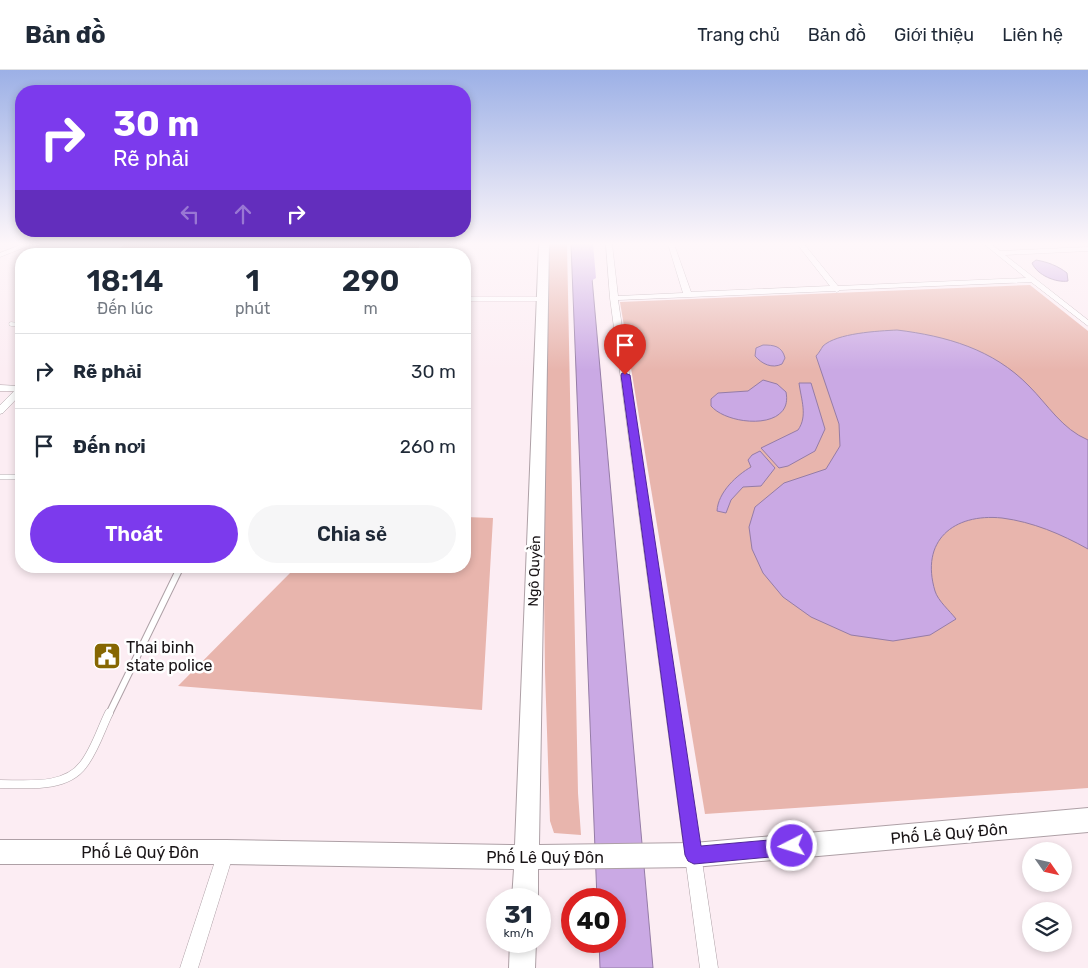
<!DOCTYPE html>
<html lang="vi">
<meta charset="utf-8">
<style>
body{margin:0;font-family:Rubik,sans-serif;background:#f6f6f7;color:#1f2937;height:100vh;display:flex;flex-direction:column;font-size:19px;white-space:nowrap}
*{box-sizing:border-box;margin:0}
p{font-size:16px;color:#747a83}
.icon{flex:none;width:28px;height:28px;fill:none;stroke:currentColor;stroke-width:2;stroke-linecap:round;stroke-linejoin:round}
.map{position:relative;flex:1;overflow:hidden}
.drawer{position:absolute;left:15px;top:178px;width:456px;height:325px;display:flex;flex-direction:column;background:#fff;border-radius:20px;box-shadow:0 2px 8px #0003}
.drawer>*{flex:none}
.hud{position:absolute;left:15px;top:15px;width:456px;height:152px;border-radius:20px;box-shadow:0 2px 8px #0003;background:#7c3aed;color:#fff;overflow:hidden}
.needle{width:32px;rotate:124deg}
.controls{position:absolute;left:1022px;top:772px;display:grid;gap:10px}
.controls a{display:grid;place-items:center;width:50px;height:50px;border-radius:50%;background:#fff;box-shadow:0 2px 8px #0003;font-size:25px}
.speed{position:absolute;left:486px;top:818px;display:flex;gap:10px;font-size:25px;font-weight:700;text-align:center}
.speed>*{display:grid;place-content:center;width:65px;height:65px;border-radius:50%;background:#fff;box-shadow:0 2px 8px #0003;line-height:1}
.speed small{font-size:12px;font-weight:400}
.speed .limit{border:8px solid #d22;background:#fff;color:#111}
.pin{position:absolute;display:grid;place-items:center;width:42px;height:42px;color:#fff;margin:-51px -21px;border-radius:50% 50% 50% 0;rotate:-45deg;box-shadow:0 0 5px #0007}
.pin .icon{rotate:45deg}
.me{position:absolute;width:55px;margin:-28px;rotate:265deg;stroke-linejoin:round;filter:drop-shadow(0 0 4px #0008)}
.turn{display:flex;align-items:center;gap:18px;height:105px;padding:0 15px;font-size:22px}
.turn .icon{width:65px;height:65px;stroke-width:2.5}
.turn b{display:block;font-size:35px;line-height:42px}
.lanes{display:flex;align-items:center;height:48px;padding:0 15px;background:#0003;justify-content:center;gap:25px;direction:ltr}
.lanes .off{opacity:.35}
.eta{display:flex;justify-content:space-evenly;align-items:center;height:85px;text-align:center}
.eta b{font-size:30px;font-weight:600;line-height:35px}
.button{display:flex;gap:10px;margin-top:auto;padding:10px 15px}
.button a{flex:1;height:58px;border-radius:30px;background:#7c3aed;color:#fff;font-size:20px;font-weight:600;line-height:58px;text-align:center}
.button a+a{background:#f6f6f7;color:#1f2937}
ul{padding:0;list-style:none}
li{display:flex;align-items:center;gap:15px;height:75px;padding:0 15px;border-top:1px solid #e0e1e3}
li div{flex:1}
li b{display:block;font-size:19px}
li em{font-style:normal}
header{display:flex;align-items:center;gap:30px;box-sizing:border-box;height:70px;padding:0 25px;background:#fff;border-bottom:1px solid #e0e1e3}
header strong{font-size:24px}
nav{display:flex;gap:28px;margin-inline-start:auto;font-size:18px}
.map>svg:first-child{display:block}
.green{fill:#e8b5ad}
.water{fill:#caa9e4;stroke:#957ca6}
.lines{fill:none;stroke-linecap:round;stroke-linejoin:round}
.canal{fill:#caa9e4;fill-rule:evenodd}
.lane-far3-casing{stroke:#aea0a6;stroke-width:4.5}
.lane-far2-casing{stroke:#aea0a6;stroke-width:6}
.lane-far1-casing{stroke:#aea0a6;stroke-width:8}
.lane-casing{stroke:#aea0a6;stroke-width:9}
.street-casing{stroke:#aea0a6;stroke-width:1}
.secondary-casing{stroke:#aea0a6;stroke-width:2}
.lane-far3{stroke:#fff;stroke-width:4}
.lane-far2{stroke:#fff;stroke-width:5}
.lane-far1{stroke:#fff;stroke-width:6}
.lane{stroke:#fff;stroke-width:8}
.street{fill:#fff;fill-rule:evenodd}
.secondary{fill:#fff;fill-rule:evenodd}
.route{fill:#7c3aed;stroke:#51269a}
.labels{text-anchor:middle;stroke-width:5;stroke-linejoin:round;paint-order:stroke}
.street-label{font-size:14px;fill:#191416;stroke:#fff}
.near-poi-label{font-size:16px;fill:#191416;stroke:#fff;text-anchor:start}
.near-street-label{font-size:16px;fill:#191416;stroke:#fff}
</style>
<header>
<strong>Bản đồ</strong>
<nav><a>Trang chủ</a><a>Bản đồ</a><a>Giới thiệu</a><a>Liên hệ</a></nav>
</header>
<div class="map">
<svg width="1088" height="898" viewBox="0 0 1088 898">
<rect width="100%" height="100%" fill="#fcedf3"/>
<!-- green -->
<g class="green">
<polygon points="125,174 420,174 417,184 111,184"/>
<polygon points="548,174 567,174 578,723 581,765 554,763 550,751 545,602 543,441"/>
<polygon points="1030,215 1088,261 1088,718 705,744 620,232"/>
<polygon points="465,447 493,448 482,640 178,616 297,496 465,496"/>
</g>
<!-- water -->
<g class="water">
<polygon points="571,174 589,174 653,898 600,898 599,871 615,871 615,829 597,829"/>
<path d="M1036,190C1048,192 1058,196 1067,203L1068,211C1056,213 1037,205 1032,193Z"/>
<path d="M897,260C946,266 993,279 1029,316C1048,335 1062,359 1088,370V479C1061,464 1033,452 1002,448C953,443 920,471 935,521C938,531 950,541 956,549L930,565L893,571L851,565L811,547L783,527L763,503L752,479L749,457L755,437L784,413L826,399L840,376L839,354L816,286C819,283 821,279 823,276C837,263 878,261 897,260Z"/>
<path d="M763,275C774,275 782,276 785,288L782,294C772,299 762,294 755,286L756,278Z"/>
<path d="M763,310L777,314L786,322C794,361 728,356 711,336V329L718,323L748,321Z"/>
<path d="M799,313H811L825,359L815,381L788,396L779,398L761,378L798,360C808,346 801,329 799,313Z"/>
<path d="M760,381L775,398L761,416L743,417L731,430L726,443L717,441C718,422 737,405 751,397L748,390L752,385Z"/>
</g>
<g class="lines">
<!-- canal -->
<polygon class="canal" points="585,174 593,174 596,208 591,211 586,208"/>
<!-- lane-far3 casing -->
<g class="lane-far3-casing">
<g id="lane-far3">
<polyline points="465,229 542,229"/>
<polyline points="11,254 21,255"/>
</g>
</g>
<!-- lane-far2 casing -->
<g class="lane-far2-casing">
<polyline id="lane-far2" points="0,407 21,407"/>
</g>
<!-- lane-far1 casing -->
<g class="lane-far1-casing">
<polyline id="lane-far1" points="109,644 181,496"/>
</g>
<!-- lane casing -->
<g class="lane-casing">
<path id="lane" d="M0,714C27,714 65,719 83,695C95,680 101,659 109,643"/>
</g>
<!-- street casing -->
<g class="street-casing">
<g id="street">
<polygon points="23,174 33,174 0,187 0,183"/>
<polygon points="606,174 612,174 618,226 683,223 668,174 674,174 691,222 830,216 797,174 804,174 838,216 1026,208 984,174 991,174 1000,181 1088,177 1088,181 1005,185 1088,250 1088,256 1031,212 840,220 837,222 834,221 618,230 718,898 700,898 610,228"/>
<polygon points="0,315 21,316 21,324 3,343 0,344 0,335 14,321 0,321"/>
<polygon points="226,774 232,776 234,782 198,898 180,898 218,782 220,776"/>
</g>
</g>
<!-- secondary casing -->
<g class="secondary-casing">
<g id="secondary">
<polygon points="539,174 549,174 539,775 694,773 1088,738 1088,762 694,797 538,799 538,829 512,829 514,799 226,794 0,794 0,770 226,770 515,775"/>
<polygon points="510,871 536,871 535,898 509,898"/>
</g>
</g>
<!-- lane-far3 -->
<use href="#lane-far3" class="lane-far3"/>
<!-- lane-far2 -->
<use href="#lane-far2" class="lane-far2"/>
<!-- lane-far1 -->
<use href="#lane-far1" class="lane-far1"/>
<!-- lane -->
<use href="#lane" class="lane"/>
<!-- street -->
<use href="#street" class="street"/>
<!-- secondary -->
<use href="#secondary" class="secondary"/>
</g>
<!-- sky -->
<linearGradient id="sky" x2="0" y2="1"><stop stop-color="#9cb0e6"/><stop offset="0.58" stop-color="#fef7fa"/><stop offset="1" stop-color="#fef7fa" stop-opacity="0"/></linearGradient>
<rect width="1088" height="300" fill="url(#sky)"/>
<!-- route -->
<polygon class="route" points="622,303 625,303 630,305 701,776 792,768 798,771 801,776 798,782 792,785 694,794 688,791 685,785 621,305"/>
<!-- icons -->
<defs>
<g id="civic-square" transform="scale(1.4375)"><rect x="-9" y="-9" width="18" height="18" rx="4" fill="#866702" stroke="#fff"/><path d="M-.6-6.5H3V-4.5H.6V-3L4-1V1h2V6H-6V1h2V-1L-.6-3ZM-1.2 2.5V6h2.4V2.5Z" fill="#fff"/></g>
</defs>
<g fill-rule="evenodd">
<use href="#civic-square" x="107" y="586"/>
</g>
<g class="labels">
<!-- street labels -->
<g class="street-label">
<text transform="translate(534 501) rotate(-88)" y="5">Ngô Quyền</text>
</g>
<!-- near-poi labels -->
<g class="near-poi-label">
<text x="126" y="583">Thai binh<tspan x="126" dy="18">state police</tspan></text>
</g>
<!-- near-street labels -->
<g class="near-street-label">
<text transform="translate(949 763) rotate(-5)" y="6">Phố Lê Quý Đôn</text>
<text x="140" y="788">Phố Lê Quý Đôn</text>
<text x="545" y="793">Phố Lê Quý Đôn</text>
</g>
</g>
</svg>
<div class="controls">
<a><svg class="needle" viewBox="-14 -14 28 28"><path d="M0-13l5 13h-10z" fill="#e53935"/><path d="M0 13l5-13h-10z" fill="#747a83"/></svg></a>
<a><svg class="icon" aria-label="layers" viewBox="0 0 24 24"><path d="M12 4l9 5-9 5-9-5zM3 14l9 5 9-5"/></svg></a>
</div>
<div class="speed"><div>31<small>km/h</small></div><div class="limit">40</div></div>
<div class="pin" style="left:625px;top:305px;background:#d93025"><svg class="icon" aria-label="arrive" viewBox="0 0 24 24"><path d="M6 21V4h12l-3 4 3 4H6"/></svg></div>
<svg class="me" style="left:792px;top:776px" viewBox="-20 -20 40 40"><circle r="17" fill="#7c3aed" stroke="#fff" stroke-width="3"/><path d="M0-11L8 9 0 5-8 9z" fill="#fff"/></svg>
<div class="hud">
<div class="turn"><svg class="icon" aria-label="right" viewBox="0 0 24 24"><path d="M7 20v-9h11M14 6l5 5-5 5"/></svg><div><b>30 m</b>Rẽ phải</div></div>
<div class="lanes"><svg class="icon off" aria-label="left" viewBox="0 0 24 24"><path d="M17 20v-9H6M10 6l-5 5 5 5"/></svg><svg class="icon off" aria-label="ahead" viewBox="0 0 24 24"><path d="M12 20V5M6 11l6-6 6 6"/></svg><svg class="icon" aria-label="right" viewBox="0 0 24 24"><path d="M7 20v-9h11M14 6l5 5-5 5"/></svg></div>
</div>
<section class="drawer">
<div class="eta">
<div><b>18:14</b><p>Đến lúc</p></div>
<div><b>1</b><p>phút</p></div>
<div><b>290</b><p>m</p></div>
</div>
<ul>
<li><svg class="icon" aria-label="right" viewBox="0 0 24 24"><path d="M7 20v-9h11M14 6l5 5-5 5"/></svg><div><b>Rẽ phải</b></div><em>30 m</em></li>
<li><svg class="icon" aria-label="arrive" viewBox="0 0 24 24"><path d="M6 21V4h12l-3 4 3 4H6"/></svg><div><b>Đến nơi</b></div><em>260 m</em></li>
</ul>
<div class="button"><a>Thoát</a><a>Chia sẻ</a></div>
</section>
</div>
